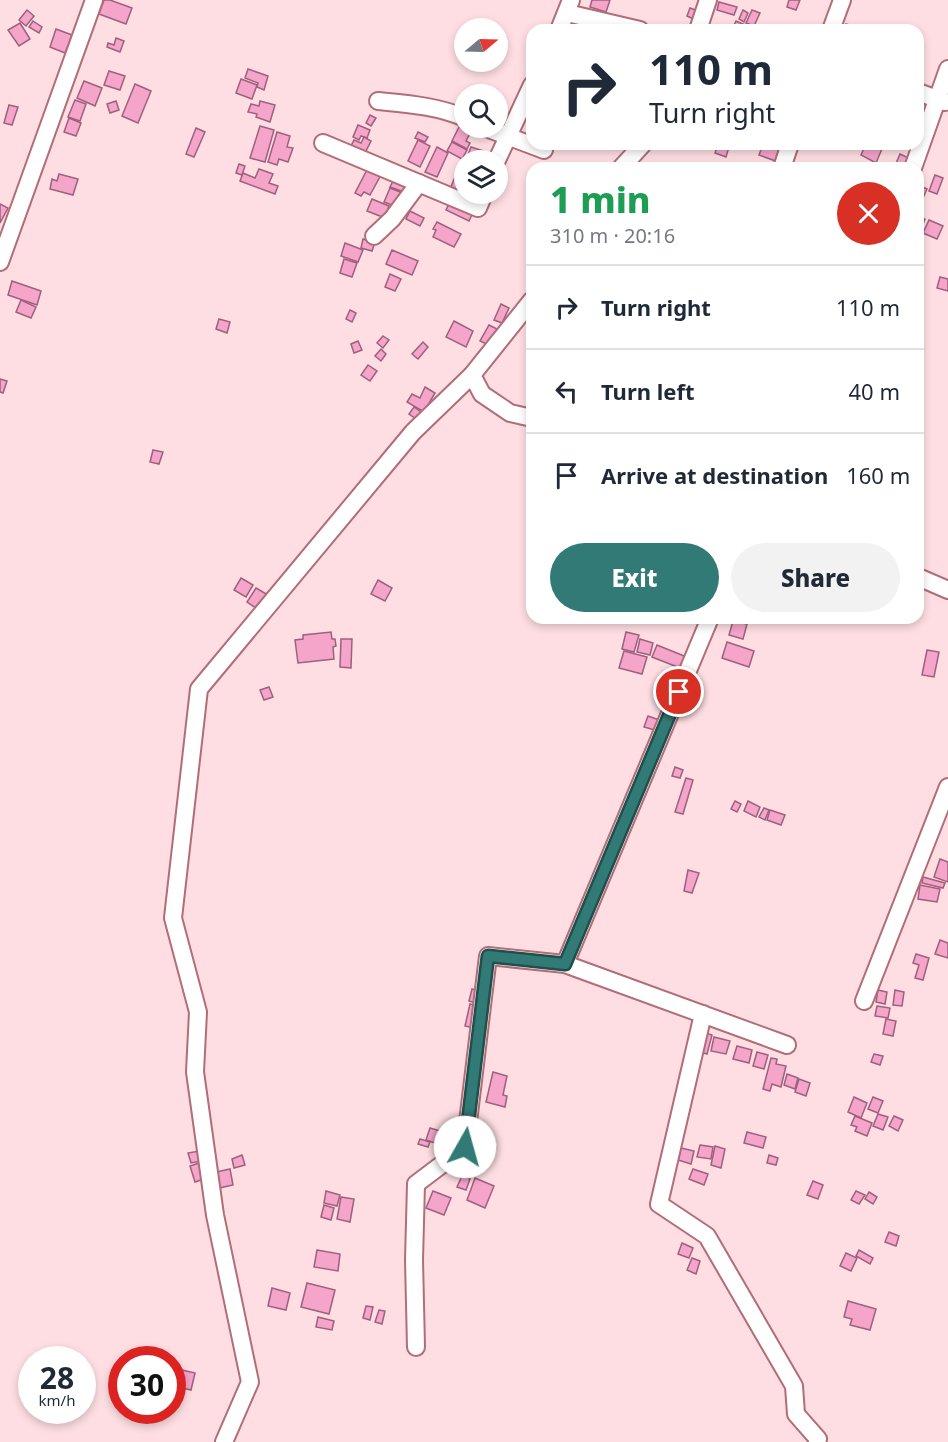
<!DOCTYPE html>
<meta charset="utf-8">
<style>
body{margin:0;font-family:"Noto Sans",sans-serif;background:#f2f2f3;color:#1f2937;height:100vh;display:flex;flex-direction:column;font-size:22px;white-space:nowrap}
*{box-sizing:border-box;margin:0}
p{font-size:20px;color:#747a83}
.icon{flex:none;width:33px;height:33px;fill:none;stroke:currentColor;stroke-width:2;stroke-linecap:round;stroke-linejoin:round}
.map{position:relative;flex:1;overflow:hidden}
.sheet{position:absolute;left:526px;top:162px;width:398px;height:462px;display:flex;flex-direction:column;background:#fff;border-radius:18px;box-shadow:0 3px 9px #0003}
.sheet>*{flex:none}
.guide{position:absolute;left:526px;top:24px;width:398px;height:126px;border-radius:18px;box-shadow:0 3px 9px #0003;background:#fff;color:#1f2937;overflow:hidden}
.needle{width:39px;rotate:71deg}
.controls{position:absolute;left:454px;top:18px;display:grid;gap:12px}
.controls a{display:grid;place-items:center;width:54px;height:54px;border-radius:50%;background:#fff;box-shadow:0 3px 9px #0003;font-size:30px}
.speed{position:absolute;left:18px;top:1346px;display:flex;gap:12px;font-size:30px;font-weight:700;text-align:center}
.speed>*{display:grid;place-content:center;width:78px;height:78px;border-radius:50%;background:#fff;box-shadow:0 3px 9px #0003;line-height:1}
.speed small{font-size:15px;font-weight:400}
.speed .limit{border:9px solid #d22;background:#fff;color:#111}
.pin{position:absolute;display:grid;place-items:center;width:51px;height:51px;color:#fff;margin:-26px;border:3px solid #fff;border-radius:50%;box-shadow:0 2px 6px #0007}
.me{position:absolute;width:66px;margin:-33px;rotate:7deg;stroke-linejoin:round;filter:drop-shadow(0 0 4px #0008)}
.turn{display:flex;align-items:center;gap:21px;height:126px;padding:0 24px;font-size:27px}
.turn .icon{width:78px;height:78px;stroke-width:2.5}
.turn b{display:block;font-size:42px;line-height:51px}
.round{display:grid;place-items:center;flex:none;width:63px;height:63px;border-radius:32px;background:#f2f2f3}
.head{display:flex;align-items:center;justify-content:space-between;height:102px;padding:0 24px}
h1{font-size:36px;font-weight:800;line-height:45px;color:#1e9e55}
.action{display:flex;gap:12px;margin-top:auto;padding:12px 24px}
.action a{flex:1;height:69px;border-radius:36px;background:#327a76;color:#fff;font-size:24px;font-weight:800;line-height:69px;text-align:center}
.action a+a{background:#f2f2f3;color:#1f2937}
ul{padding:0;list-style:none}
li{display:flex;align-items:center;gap:18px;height:84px;padding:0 24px;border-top:2px solid #e0e1e3}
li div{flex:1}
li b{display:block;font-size:22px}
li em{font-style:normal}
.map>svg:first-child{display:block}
.building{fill:#f5a5ca;stroke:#9e607d;stroke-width:1.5}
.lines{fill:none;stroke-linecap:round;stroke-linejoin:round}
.minor-casing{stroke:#b26d77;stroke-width:20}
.minor{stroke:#fff;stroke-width:16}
.route-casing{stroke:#204f4d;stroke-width:15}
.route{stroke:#327a76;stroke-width:10}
</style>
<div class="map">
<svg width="948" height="1442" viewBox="0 0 948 1442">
<rect width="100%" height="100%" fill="#fedee2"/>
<!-- building -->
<g class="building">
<polygon points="104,0 110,0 132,8 126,24 99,14"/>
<polygon points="592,0 610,0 606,12 590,7"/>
<polygon points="789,0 800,0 796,10 787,7"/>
<polygon points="719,2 737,7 734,15 717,10"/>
<polygon points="690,8 701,12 698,21 687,16"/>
<polygon points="27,10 34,16 26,26 19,20"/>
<polygon points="743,10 748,13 744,22 739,19"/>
<polygon points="752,10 760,13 754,26 746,23"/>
<polygon points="33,21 42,27 39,33 29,27"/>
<polygon points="736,21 745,25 743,30 732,30"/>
<polygon points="20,23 30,39 19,46 8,30"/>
<polygon points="846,24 860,28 859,30 844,30"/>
<polygon points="56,29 72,35 65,53 50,47"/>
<polygon points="116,38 124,41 120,52 107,47 108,43 114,45"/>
<polygon points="248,69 268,76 264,90 257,87 258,83 245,78"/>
<polygon points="109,71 125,76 120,90 104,85"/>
<polygon points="241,79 257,85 252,99 236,93"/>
<polygon points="84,81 102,88 95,106 77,98"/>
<polygon points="135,84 151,91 138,123 122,116"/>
<polygon points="75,100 86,104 80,121 68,117"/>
<polygon points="116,101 119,110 110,113 107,104"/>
<polygon points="260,101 275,105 270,122 256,117 257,114 248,112 251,104 259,106"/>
<polygon points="9,105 18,107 12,125 4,123"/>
<polygon points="370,115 376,118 371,126 366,123"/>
<polygon points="69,118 81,123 76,136 64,132"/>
<polygon points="358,125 370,130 367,138 361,136 359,140 353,137"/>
<polygon points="460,125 472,130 466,141 470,143 467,149 452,141"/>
<polygon points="260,126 274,130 265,162 250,158"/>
<polygon points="196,128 205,132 194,157 186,154"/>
<polygon points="277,132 290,136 287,147 293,148 288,162 279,159 277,165 268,162"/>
<polygon points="418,132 428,137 425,142 415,138"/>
<polygon points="364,137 371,141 364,155 350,148 354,140 361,143"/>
<polygon points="418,140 430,146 420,167 408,161"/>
<polygon points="452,142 467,150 462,159 447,151"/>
<polygon points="718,144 729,147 726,157 715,153"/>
<polygon points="763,144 786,151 781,163 759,155"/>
<polygon points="866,144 884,144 876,163 861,155"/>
<polygon points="437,147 448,153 437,177 425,172"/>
<polygon points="471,147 493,154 491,160 466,160"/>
<polygon points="900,154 913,160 909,168 894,168"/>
<polygon points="239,164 245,166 242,175 236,173"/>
<polygon points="369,166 382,173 370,195 364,192 361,196 355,193"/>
<polygon points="259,169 273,174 269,183 278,186 275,194 240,181 243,173 255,178"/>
<polygon points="465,170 465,194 475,194 473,198 450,189 457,172 463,174"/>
<polygon points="59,174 78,179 73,195 50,189 52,179 57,181"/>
<polygon points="935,175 943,178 937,194 929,191"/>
<polygon points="394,179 407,184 404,192 390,187"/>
<polygon points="918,185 927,189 923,198 918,195"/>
<polygon points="390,188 405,194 400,208 384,202"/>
<polygon points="452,198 475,208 469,221 446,210"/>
<polygon points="372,199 389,206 385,218 367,211"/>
<polygon points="0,204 8,208 0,223"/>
<polygon points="410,211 424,218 420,226 406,219"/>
<polygon points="919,216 925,219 921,229 918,228"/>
<polygon points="929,220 943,226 937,239 923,233"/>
<polygon points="437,222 461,234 454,247 433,237 436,230 433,229"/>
<polygon points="363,239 375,242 372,251 361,248"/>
<polygon points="345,243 363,250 358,262 341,256"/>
<polygon points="392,250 418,261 412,275 386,264"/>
<polygon points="344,259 357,263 352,277 340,273"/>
<polygon points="390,274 401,279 395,291 385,287"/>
<polygon points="940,277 948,279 948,291 937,288"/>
<polygon points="12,281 41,291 37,305 8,295"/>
<polygon points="21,300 36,307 31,318 16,312"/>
<polygon points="501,304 509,308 502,323 494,320"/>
<polygon points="350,310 356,313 352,322 346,319"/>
<polygon points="219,319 230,322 227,333 216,329"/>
<polygon points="454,321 473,331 466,347 446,337"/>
<polygon points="489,325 501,331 493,347 480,341"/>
<polygon points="383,336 389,340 383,348 377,343"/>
<polygon points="358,341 362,350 354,353 351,344"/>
<polygon points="423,342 428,347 418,359 412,354"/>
<polygon points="381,349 386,354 381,361 375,356"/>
<polygon points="368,365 377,371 370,381 361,375"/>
<polygon points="0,379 7,381 3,393 0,392"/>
<polygon points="425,387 435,393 424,412 407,402 412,394 420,398"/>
<polygon points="414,407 424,414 419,421 409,414"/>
<polygon points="153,450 163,452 159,464 150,462"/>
<polygon points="241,578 253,585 246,597 234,590"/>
<polygon points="378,580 392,588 385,601 371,594"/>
<polygon points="256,588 268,595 259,610 247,602"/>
<polygon points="733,621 747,624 743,639 729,635"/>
<polygon points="331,632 332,639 335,639 336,646 333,647 334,659 298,663 295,640 303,639 303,635"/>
<polygon points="626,632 639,635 634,652 622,649"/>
<polygon points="341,639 352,639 351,668 340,667"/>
<polygon points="640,639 653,643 650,655 637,652"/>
<polygon points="727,642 754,651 749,667 722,658"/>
<polygon points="657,645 689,658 685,670 652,657"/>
<polygon points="927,650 939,652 934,677 922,675"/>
<polygon points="624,651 647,657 642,674 619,668"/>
<polygon points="269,687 273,697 264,700 260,690"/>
<polygon points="648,716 665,722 662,732 644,727"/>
<polygon points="675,767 683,770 680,778 672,776"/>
<polygon points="686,778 693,780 683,814 675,812"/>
<polygon points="735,801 741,804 737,812 731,809"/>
<polygon points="748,801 760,807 756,817 744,811"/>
<polygon points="764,808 769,810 765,820 759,817"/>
<polygon points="770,810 785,815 781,825 767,820"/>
<polygon points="940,859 948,862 948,882 934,877"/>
<polygon points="688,870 699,873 692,893 684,891"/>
<polygon points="923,877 945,883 943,888 922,883"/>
<polygon points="920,885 940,889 937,902 918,899"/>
<polygon points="940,940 948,943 948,958 935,954"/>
<polygon points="916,954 929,958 923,980 915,978 919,965 913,963"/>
<polygon points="472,989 479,991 476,1003 469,1001"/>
<polygon points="878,990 887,992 885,1004 876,1002"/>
<polygon points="895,990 904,992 902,1006 893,1005"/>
<polygon points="470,1004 488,1008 483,1030 465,1026"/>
<polygon points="877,1006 890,1008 888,1018 875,1016"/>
<polygon points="886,1019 896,1021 893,1036 883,1034"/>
<polygon points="702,1032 712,1035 707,1054 697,1051"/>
<polygon points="714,1037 730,1041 726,1054 711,1051"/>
<polygon points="737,1046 752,1050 749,1063 733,1059"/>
<polygon points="757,1052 768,1055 764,1069 753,1066"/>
<polygon points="874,1054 883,1056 880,1065 871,1062"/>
<polygon points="771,1058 777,1059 776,1064 786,1066 781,1087 772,1084 770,1091 763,1089"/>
<polygon points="493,1072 507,1076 503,1095 507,1096 505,1107 486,1102"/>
<polygon points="787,1074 798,1078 795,1089 784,1085"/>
<polygon points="799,1079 810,1083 806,1096 795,1092"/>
<polygon points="854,1097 867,1103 861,1118 848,1112"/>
<polygon points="873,1097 883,1101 878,1113 868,1109"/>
<polygon points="878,1114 888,1117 883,1130 873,1126"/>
<polygon points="855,1116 872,1123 867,1136 855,1131 857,1127 851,1125"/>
<polygon points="894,1116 903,1120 898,1131 889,1126"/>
<polygon points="430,1128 454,1135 450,1148 426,1140"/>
<polygon points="747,1132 766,1137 763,1148 744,1143"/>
<polygon points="420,1139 430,1142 428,1147 418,1144"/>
<polygon points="700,1145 713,1147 711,1159 697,1157"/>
<polygon points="715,1146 725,1149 721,1168 711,1165"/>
<polygon points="681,1148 694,1151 691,1164 678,1160"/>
<polygon points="199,1151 201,1161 191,1163 188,1153"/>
<polygon points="242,1155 245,1165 234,1168 232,1159"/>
<polygon points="769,1155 778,1158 776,1165 767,1163"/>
<polygon points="202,1162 207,1178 195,1182 190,1166"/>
<polygon points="230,1169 233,1185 219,1188 216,1172"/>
<polygon points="693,1169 708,1174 704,1185 689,1179"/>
<polygon points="462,1176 470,1179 466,1190 457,1187"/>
<polygon points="475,1178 494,1186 485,1208 467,1200"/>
<polygon points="813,1181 823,1185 818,1199 807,1195"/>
<polygon points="326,1191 340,1195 337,1206 324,1203"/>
<polygon points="433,1191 451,1198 444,1215 426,1208"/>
<polygon points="856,1191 865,1195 859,1204 851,1200"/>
<polygon points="869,1192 877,1197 873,1204 865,1199"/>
<polygon points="341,1197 354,1199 350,1222 337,1219"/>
<polygon points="324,1205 334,1208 331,1220 321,1217"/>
<polygon points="889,1232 899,1236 896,1246 885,1242"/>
<polygon points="682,1243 693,1248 689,1258 678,1254"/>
<polygon points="317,1250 340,1254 338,1271 314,1267"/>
<polygon points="859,1250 873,1258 870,1264 856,1256"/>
<polygon points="846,1253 857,1258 851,1271 840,1266"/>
<polygon points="692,1258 700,1261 696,1274 687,1270"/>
<polygon points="307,1283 335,1290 329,1314 301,1307"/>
<polygon points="272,1288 290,1293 286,1310 268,1306"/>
<polygon points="848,1301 876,1309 870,1330 850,1325 852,1319 844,1317"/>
<polygon points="366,1306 373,1307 370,1320 363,1318"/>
<polygon points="379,1310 385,1311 382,1324 375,1322"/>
<polygon points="318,1317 334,1321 332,1330 316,1327"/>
<polygon points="182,1370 195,1373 191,1390 178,1387"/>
</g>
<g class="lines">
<!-- minor casing -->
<g class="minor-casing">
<g id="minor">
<polyline points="567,13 640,30"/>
<polyline points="559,30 571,0"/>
<polyline points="698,30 708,0"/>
<polyline points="831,30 842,0"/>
<polyline points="918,92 945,102"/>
<path d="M378,101C408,104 437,106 465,118"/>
<polyline points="486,128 544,150"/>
<polyline points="323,143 478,208 484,194"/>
<polyline points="497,160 532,85"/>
<polyline points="621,168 643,144"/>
<polyline points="782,168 790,144"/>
<polyline points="913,168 948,69"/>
<polyline points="374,236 392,219 419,183"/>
<polyline points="0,262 94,0"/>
<polyline points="472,375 482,394 510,413 532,418"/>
<polyline points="918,577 948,590"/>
<polyline points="565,964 710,618"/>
<polyline points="864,1001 948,787"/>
<polyline points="703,1014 659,1204 707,1236 794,1386 796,1414 818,1439 817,1442"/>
<polyline points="416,1347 414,1260 416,1184 465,1147 488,956 565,964 787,1045"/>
<polyline points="224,1442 250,1382 215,1215 195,1072 198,1012 173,918 199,689 413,432 472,375 532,300"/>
</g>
</g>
<!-- minor -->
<use href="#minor" class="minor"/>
</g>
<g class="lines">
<!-- route casing -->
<g class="route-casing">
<polyline id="route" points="465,1147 488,956 565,964 679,692"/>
</g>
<!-- route -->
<use href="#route" class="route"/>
</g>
</svg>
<div class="controls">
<a><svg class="needle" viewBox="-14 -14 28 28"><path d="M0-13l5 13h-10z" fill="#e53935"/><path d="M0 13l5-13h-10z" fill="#747a83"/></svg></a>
<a><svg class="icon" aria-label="search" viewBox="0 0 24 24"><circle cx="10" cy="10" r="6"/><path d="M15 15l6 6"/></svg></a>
<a><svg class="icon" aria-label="layers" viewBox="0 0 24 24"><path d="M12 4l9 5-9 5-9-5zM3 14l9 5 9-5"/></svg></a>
</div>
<div class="speed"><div>28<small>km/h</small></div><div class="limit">30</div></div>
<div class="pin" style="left:679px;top:692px;background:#d93025"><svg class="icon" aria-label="arrive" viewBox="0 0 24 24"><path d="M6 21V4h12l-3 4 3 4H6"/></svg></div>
<svg class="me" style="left:465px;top:1147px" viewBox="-20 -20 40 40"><circle r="19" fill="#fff"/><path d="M0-13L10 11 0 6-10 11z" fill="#327a76"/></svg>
<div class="guide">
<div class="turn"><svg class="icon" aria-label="right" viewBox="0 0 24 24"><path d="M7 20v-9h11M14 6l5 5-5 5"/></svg><div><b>110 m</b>Turn right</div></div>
</div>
<section class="sheet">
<div class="head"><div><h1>1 min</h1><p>310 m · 20:16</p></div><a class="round" style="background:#d93025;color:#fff"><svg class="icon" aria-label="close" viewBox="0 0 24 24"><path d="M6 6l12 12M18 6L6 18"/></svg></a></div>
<ul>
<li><svg class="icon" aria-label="right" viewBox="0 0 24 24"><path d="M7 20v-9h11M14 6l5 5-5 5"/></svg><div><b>Turn right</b></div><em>110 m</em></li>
<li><svg class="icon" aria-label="left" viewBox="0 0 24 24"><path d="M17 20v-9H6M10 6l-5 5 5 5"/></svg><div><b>Turn left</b></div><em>40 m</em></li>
<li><svg class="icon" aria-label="arrive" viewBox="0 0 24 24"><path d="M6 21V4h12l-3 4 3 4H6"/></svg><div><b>Arrive at destination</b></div><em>160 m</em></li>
</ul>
<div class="action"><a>Exit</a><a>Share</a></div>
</section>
</div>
